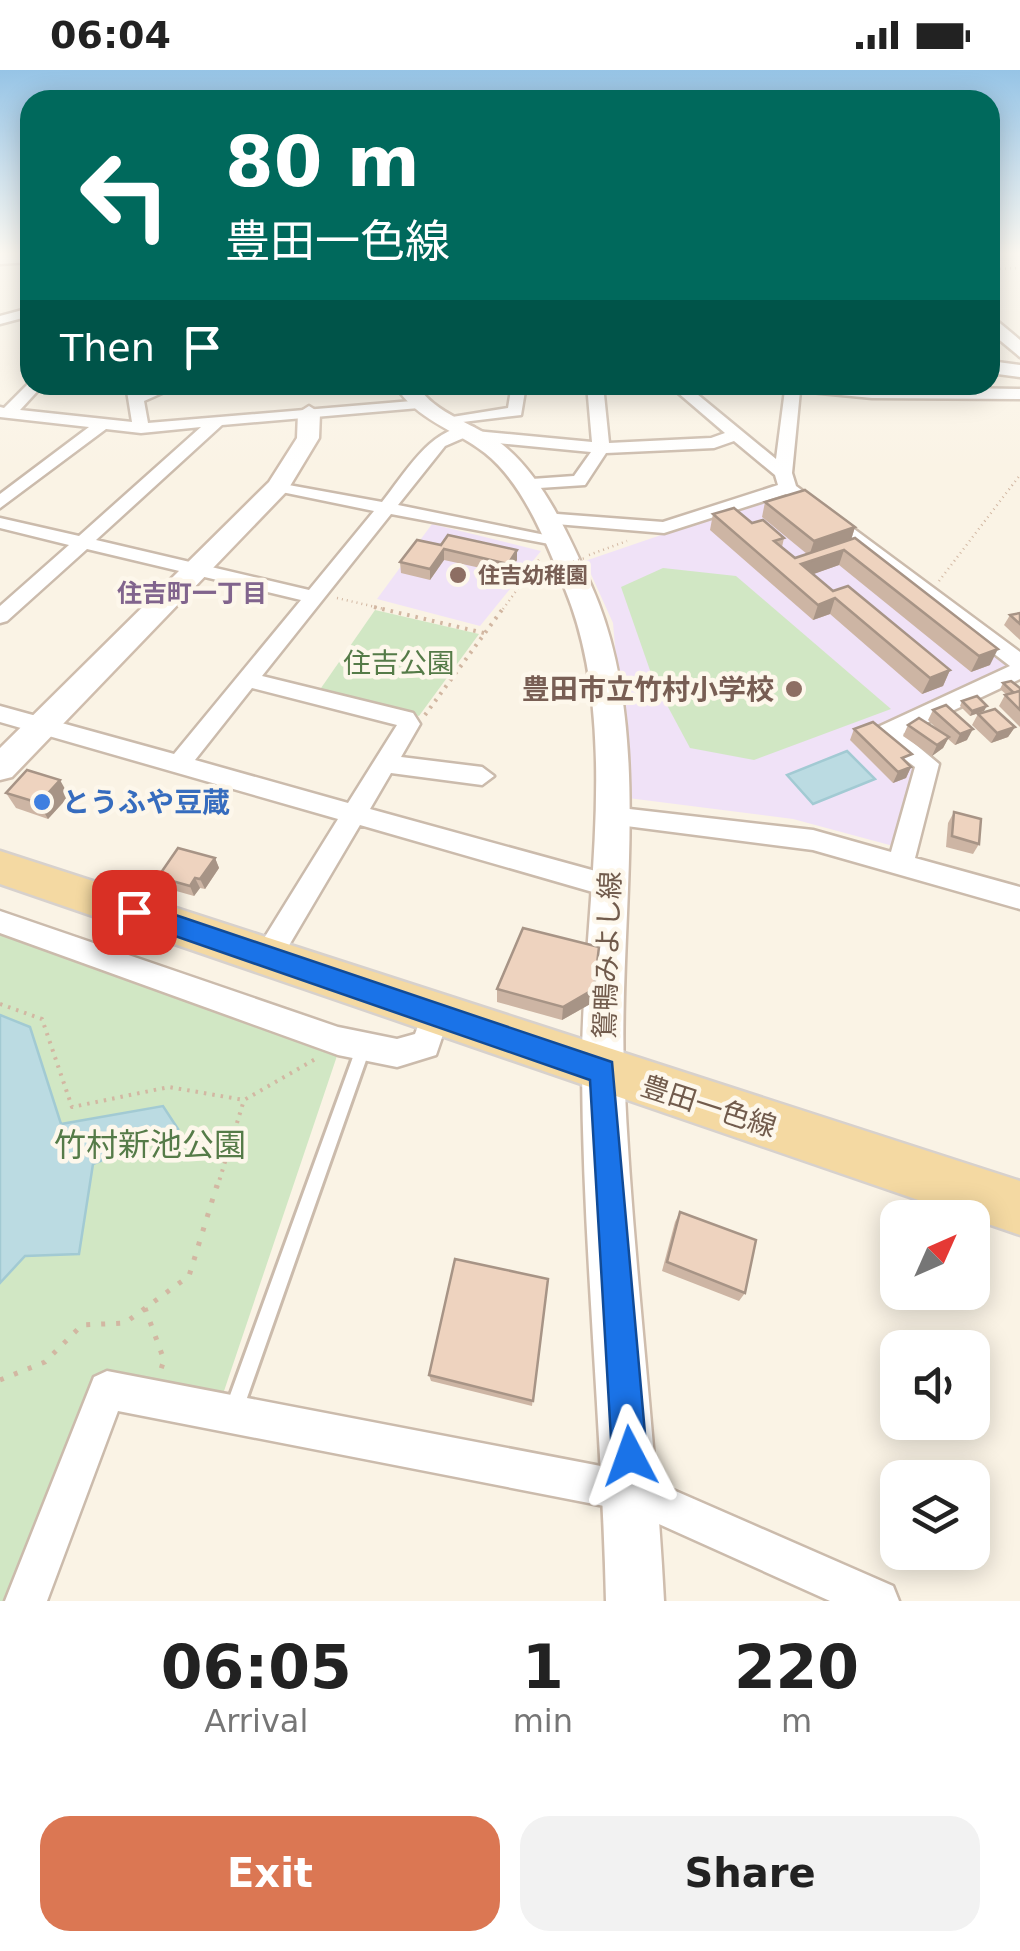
<!DOCTYPE html>
<meta charset="utf-8">
<style>
body{margin:0;font-family:"DejaVu Sans","Noto Sans JP",sans-serif;background:#f2f2f2;color:#222;height:100vh;display:flex;flex-direction:column;font-size:38px;white-space:nowrap}
*{box-sizing:border-box;margin:0}
p{font-size:32px;color:#767676}
.icon{flex:none;width:55px;height:55px;fill:none;stroke:currentColor;stroke-width:2;stroke-linecap:round;stroke-linejoin:round}
.map{position:relative;height:1531px;overflow:hidden}
.side{display:flex;flex-direction:column;background:#fff;flex:1}
.side>*{flex:none}
.hud{position:absolute;left:20px;top:20px;width:980px;height:305px;border-radius:30px;box-shadow:0 5px 25px #0003;background:#00695c;color:#fff;overflow:hidden}
.needle{width:65px;rotate:45deg}
.tools{position:absolute;left:880px;top:1130px;display:grid;gap:20px}
.tools a{display:grid;place-items:center;width:110px;height:110px;border-radius:20px;background:#fff;box-shadow:0 5px 25px #0003;font-size:50px}
.pin{position:absolute;display:grid;place-items:center;width:85px;height:85px;color:#fff;margin:-42px;border-radius:20px;box-shadow:0 5px 15px #0006}
.me{position:absolute;width:110px;margin:-55px;rotate:356deg;stroke-linejoin:round;filter:drop-shadow(0 0 8px #0008)}
.turn{display:flex;align-items:center;gap:35px;height:210px;padding:0 40px;font-size:45px}
.turn .icon{width:130px;height:130px;stroke-width:2.5}
.turn b{display:block;font-size:70px;line-height:85px}
.then{display:flex;align-items:center;height:95px;padding:0 40px;background:#0003;gap:20px;font-size:38px}
.eta{display:flex;justify-content:space-evenly;align-items:center;height:170px;text-align:center}
.eta b{font-size:60px;font-weight:700;line-height:70px}
.action{display:flex;gap:20px;margin-top:auto;padding:20px 40px}
.action a{flex:1;height:115px;border-radius:30px;background:#db7753;color:#fff;font-size:40px;font-weight:700;line-height:115px;text-align:center}
.action a+a{background:#f2f2f2;color:#222}
.status{display:flex;justify-content:space-between;align-items:center;height:70px;padding:0 50px;background:#fff;direction:ltr}
.status svg{height:28px;fill:currentColor}
.map>svg:first-child{display:block}
.education{fill:#f0e2f7}
.green{fill:#d1e7c4}
.water{fill:#bbdbe2;stroke:#a2cad3;stroke-width:2.5}
.lines{fill:none;stroke-linecap:round;stroke-linejoin:round}
.lane-casing{stroke:#cbbbac;stroke-width:6}
.street-casing{stroke:#cbbbac;stroke-width:5}
.secondary-casing{stroke:#cfbdad;stroke-width:5}
.primary-casing{stroke:#d7d1cd;stroke-width:5}
.path-far2{stroke:#d2b7a2;stroke-width:2.5;stroke-dasharray:1 4;stroke-linecap:butt}
.path-far1{stroke:#d2b7a2;stroke-width:4;stroke-dasharray:2.5 6;stroke-linecap:butt}
.path{stroke:#d2b7a2;stroke-width:5;stroke-dasharray:4 11;stroke-linecap:butt}
.lane{fill:#fff;fill-rule:evenodd}
.street{fill:#fff;fill-rule:evenodd}
.secondary{fill:#fff;fill-rule:evenodd}
.primary{fill:#f4d9a2;fill-rule:evenodd}
.path-bridge{stroke:#d2b7a2;stroke-width:2.5;stroke-dasharray:1 4;stroke-linecap:butt}
.wall{fill:#cdb5a4}
.shaded-wall{fill:#a79486}
.building{fill:#eed3bf;stroke:#a79486;stroke-width:2.5}
.route{fill:#1a73e8;stroke:#114b97;stroke-width:2.5}
.education-dot{fill:#8d6e63;stroke:#fdf7eb;stroke-width:4}
.shop-dot{fill:#3f7fe0;stroke:#fdf7eb;stroke-width:4}
.labels{text-anchor:middle;stroke-width:9;stroke-linejoin:round;paint-order:stroke}
.far-education-label{font-size:22px;font-weight:bold;fill:#785e54;stroke:#fdf7eb;text-anchor:start}
.far-neighbourhood-label{font-size:25px;font-weight:bold;fill:#81648d;stroke:#fdf7eb}
.park-label{font-size:28px;fill:#557b48;stroke:#fdf7eb}
.education-label{font-size:28px;font-weight:bold;fill:#785e54;stroke:#fdf7eb;text-anchor:end}
.shop-label{font-size:28px;font-weight:bold;fill:#366cbe;stroke:#fdf7eb;text-anchor:start}
.street-label{font-size:28px;fill:#715b4c;stroke:#fdf7eb}
.near-park-label{font-size:32px;fill:#557b48;stroke:#fdf7eb}
</style>
<div class="status"><b>06:04</b><svg viewBox="0 0 49 12"><path d="M0 12V9h3v3zM5 12V6h3v6zM10 12V3h3v9zM15 12V0h3v12zM26 1h20v11H26zM47 4h2v5h-2z"/></svg></div>
<div class="map">
<svg width="1020" height="1531" viewBox="0 0 1020 1531">
<rect width="100%" height="100%" fill="#faf3e5"/>
<!-- education -->
<g class="education">
<polygon points="787,422 1014,595 875,660 920,700 897,777 793,749 628,728 613,553 585,491"/>
<polygon points="432,454 541,481 480,556 377,529"/>
</g>
<!-- green -->
<g class="green">
<polygon points="663,498 736,506 891,639 754,690 690,678 653,609 621,517"/>
<polygon points="375,540 479,564 419,646 319,621"/>
<polygon points="0,865 339,980 222,1327 100,1305 15,1531 0,1531"/>
</g>
<!-- water -->
<g class="water">
<polygon points="847,681 875,709 813,734 787,705"/>
<polygon points="0,945 30,957 61,1054 163,1036 178,1059 93,1094 79,1184 25,1186 0,1213"/>
</g>
<g class="lines">
<!-- lane casing -->
<g class="lane-casing">
<polygon id="lane" points="364,969 369,971 371,976 242,1342 240,1349 233,1351 226,1349 224,1342 357,976 359,971"/>
</g>
<!-- street casing -->
<g class="street-casing">
<g id="street">
<polygon points="30,238 30,246 0,254 0,246"/>
<path d="M30,312V315H43L20,340L132,352L126,315H142L143,321L158,315H180L144,331L148,353L424,330V336L419,338L222,355L96,470L309,520L374,441L272,420V412L382,432C404,405 433,352 474,357L475,361L592,372L587,315H603L609,373L711,368L725,363L669,315H686L776,389L785,320L777,315L1020,319V329L872,328L800,321L792,403L796,416L1020,582V609L903,664L939,694L915,788L1020,817V839L813,780L603,753L600,746L603,739L612,737L813,760L891,782L915,697L878,669L875,663L878,657L1010,596L786,424L664,463L544,453L535,448L544,443L663,452L778,415L775,405L734,371L714,378L606,383L585,415L524,419L518,418V410L574,406L591,382L476,371L468,366L445,376L398,435L560,468V476L391,444L262,606L413,643L420,654L401,687L482,697L494,706L482,715L391,703L370,739L610,805L619,809L623,816L619,823L610,827L360,755L278,894L268,898L258,894L254,886L258,878L338,749L0,652V636L174,684L301,530L87,479L7,551L0,553V536L69,475L0,458V448L79,466L201,357L141,363L106,359L0,438V424L89,357L0,347V337L4,338ZM252,618L397,655L348,733L195,690Z"/>
<polygon points="499,315 526,315 521,345 446,354 446,348 508,338 511,320"/>
<polygon points="0,841 338,957 397,969 415,964 426,935 436,931 446,935 450,944 436,985 397,997 338,985 0,863"/>
<polygon points="107,1301 632,1402 893,1516 899,1531 830,1531 630,1441 118,1341 47,1531 5,1531 94,1307"/>
</g>
</g>
<!-- secondary casing -->
<g class="secondary-casing">
<g id="secondary">
<polygon points="0,184 30,184 30,192 0,194"/>
<polygon points="990,245 1020,270 1020,287 990,262"/>
<polygon points="990,291 1020,295 1020,307 990,303"/>
<path d="M395,315H417C435,345 477,354 503,375C544,408 570,468 591,515C656,659 618,847 624,1002C631,1179 655,1354 664,1531H606C602,1354 583,1178 582,1000C581,848 624,662 565,519C547,474 524,414 485,383C454,359 416,350 395,315Z"/>
<polygon points="309,336 320,343 319,368 287,421 12,707 0,710 0,678 269,412 297,368 298,343"/>
</g>
</g>
<!-- primary casing -->
<g class="primary-casing">
<polygon id="primary" points="0,781 1020,1111 1020,1165 0,814"/>
</g>
<!-- path-far2 -->
<g class="path-far2">
<polyline points="990,199 1020,198"/>
<polyline points="589,485 627,471"/>
<polyline points="939,511 1020,405"/>
<polyline points="337,528 384,539"/>
<polyline points="503,539 541,487"/>
</g>
<!-- path-far1 -->
<g class="path-far1">
<polyline points="374,537 484,563"/>
<polyline points="425,645 504,537"/>
<polyline points="0,934 42,949 72,1037 169,1017 244,1030 319,987"/>
<polyline points="217,1118 244,1030"/>
</g>
<!-- path -->
<g class="path">
<polyline points="145,1238 164,1290 161,1299"/>
<polyline points="0,1310 45,1292 82,1255 125,1253 189,1206 217,1115"/>
</g>
<!-- lane -->
<use href="#lane" class="lane"/>
<!-- street -->
<use href="#street" class="street"/>
<!-- secondary -->
<use href="#secondary" class="secondary"/>
<!-- primary -->
<use href="#primary" class="primary"/>
<!-- path-bridge -->
<polyline class="path-bridge" points="554,497 585,488"/>
</g>
<!-- wall -->
<g class="wall">
<polygon points="765,432 855,457 851,470 990,595 971,602 839,495 813,504 833,521 950,600 943,616 922,624 830,544 813,550 710,460 713,444 752,453 784,468 782,477 795,488 807,484 762,447"/>
<polygon points="441,475 517,490 508,504 444,490 430,510 401,503 400,492"/>
<polygon points="1020,543 1020,570 1004,555 1010,545"/>
<polygon points="1003,613 1020,618 1020,657 999,636 1005,625 1007,625 1000,619"/>
<polygon points="962,631 984,641 970,646 960,636"/>
<polygon points="933,640 967,670 955,675 948,669 943,678 932,686 903,666 908,655 940,662 928,650"/>
<polygon points="978,644 1015,657 1008,667 991,673 972,655"/>
<polygon points="854,659 908,694 911,697 906,708 893,713 850,670"/>
<polygon points="6,723 69,726 48,749 16,738"/>
<polygon points="954,742 979,774 973,784 946,777 948,753"/>
<polygon points="215,788 219,798 205,819 200,818 194,826 162,817 158,807"/>
<polygon points="497,919 592,933 562,950 497,932"/>
<polygon points="680,1142 745,1223 739,1231 662,1201 675,1152"/>
<polygon points="548,1209 532,1336 431,1311 429,1305"/>
</g>
<!-- shaded-wall -->
<g class="shaded-wall">
<polygon points="855,457 850,473 809,486 814,471"/>
<polygon points="444,479 444,490 430,510 430,499"/>
<polygon points="517,480 517,490 508,504 508,494"/>
<polygon points="844,480 839,495 797,510 801,494"/>
<polygon points="835,528 830,544 813,550 818,535"/>
<polygon points="998,579 990,595 971,602 979,586"/>
<polygon points="950,600 943,616 922,624 930,608"/>
<polygon points="987,636 984,641 970,646 972,641"/>
<polygon points="1015,657 1008,667 991,673 997,663"/>
<polygon points="973,659 967,670 955,675 960,664"/>
<polygon points="949,667 943,678 932,686 937,675"/>
<polygon points="911,697 906,708 893,713 898,702"/>
<polygon points="60,710 69,726 48,749 39,733"/>
<polygon points="215,788 219,798 205,819 200,809"/>
<polygon points="195,808 200,818 194,826 190,816"/>
<polygon points="594,919 592,933 562,950 563,937"/>
</g>
<!-- building -->
<g class="building">
<polygon points="805,420 855,457 814,471 765,432"/>
<polygon points="734,438 752,453 763,450 784,468 774,471 795,488 855,468 998,579 979,586 844,480 801,494 833,521 848,516 950,600 930,608 835,528 818,535 713,444"/>
<polygon points="448,465 517,480 508,494 444,479 430,499 400,492 417,470 441,475"/>
<polygon points="1020,543 1020,554 1010,545"/>
<polygon points="1011,611 1020,618 1020,621 1014,623 1003,613"/>
<polygon points="1020,621 1020,640 1005,625"/>
<polygon points="977,626 987,636 972,641 962,631"/>
<polygon points="946,635 973,659 960,664 933,640"/>
<polygon points="995,639 1015,657 997,663 978,644"/>
<polygon points="919,648 949,667 937,675 908,655"/>
<polygon points="873,652 912,684 902,688 911,697 898,702 854,659"/>
<polygon points="27,700 60,710 39,733 6,723"/>
<polygon points="954,742 981,749 979,774 952,766"/>
<polygon points="178,778 215,788 200,809 195,808 190,816 158,807"/>
<polygon points="523,858 599,877 594,919 563,937 497,919"/>
<polygon points="680,1142 756,1170 745,1223 667,1192"/>
<polygon points="455,1189 548,1209 533,1331 429,1305"/>
</g>
<!-- sky -->
<linearGradient id="sky" x2="0" y2="1"><stop stop-color="#96c4e6"/><stop offset="0.46" stop-color="#fdfaf3"/><stop offset="1" stop-color="#fdfaf3" stop-opacity="0"/></linearGradient>
<rect width="1020" height="398" fill="url(#sky)"/>
<!-- route -->
<polygon class="route" points="134,831 612,992 647,1386 642,1399 630,1404 617,1399 612,1386 590,1010 126,849 122,842"/>
<!-- markers -->
<g class="education-dot">
<circle cx="458" cy="505" r="10"/>
<circle cx="794" cy="619" r="10"/>
</g>
<circle class="shop-dot" cx="42" cy="732" r="10"/>
<g class="labels">
<!-- far-education labels -->
<g class="far-education-label">
<text x="478" y="513">住吉幼稚園</text>
</g>
<!-- far-neighbourhood labels -->
<g class="far-neighbourhood-label">
<text x="192" y="532">住吉町一丁目</text>
</g>
<!-- park labels -->
<g class="park-label">
<text x="399" y="603">住吉公園</text>
</g>
<!-- education labels -->
<g class="education-label">
<text x="774" y="629">豊田市立竹村小学校</text>
</g>
<!-- shop labels -->
<g class="shop-label">
<text x="62" y="742">とうふや豆蔵</text>
</g>
<!-- street labels -->
<g class="street-label">
<text transform="translate(607 885) rotate(-88)" y="10">鴛鴨みよし線</text>
<text transform="translate(709 1036) rotate(18)" y="10">豊田一色線</text>
</g>
<!-- near-park labels -->
<g class="near-park-label">
<text x="150" y="1086">竹村新池公園</text>
</g>
</g>
</svg>
<div class="tools">
<a><svg class="needle" viewBox="-14 -14 28 28"><path d="M0-13l5 13h-10z" fill="#e53935"/><path d="M0 13l5-13h-10z" fill="#767676"/></svg></a>
<a><svg class="icon" aria-label="sound" viewBox="0 0 24 24"><path d="M4 9h4l5-4v14l-5-4H4zM17 9q2 3 0 6"/></svg></a>
<a><svg class="icon" aria-label="layers" viewBox="0 0 24 24"><path d="M12 4l9 5-9 5-9-5zM3 14l9 5 9-5"/></svg></a>
</div>
<div class="pin" style="left:134px;top:842px;background:#d93025"><svg class="icon" aria-label="arrive" viewBox="0 0 24 24"><path d="M6 21V4h12l-3 4 3 4H6"/></svg></div>
<svg class="me" style="left:630px;top:1386px" viewBox="-20 -20 40 40"><path d="M0-17L14 15 0 8-14 15z" fill="#1a73e8" stroke="#fff" stroke-width="4"/></svg>
<div class="hud">
<div class="turn"><svg class="icon" aria-label="left" viewBox="0 0 24 24"><path d="M17 20v-9H6M10 6l-5 5 5 5"/></svg><div><b>80 m</b>豊田一色線</div></div>
<div class="then">Then<svg class="icon" aria-label="arrive" viewBox="0 0 24 24"><path d="M6 21V4h12l-3 4 3 4H6"/></svg></div>
</div>
</div>
<section class="side">
<div class="eta">
<div><b>06:05</b><p>Arrival</p></div>
<div><b>1</b><p>min</p></div>
<div><b>220</b><p>m</p></div>
</div>
<div class="action"><a>Exit</a><a>Share</a></div>
</section>
